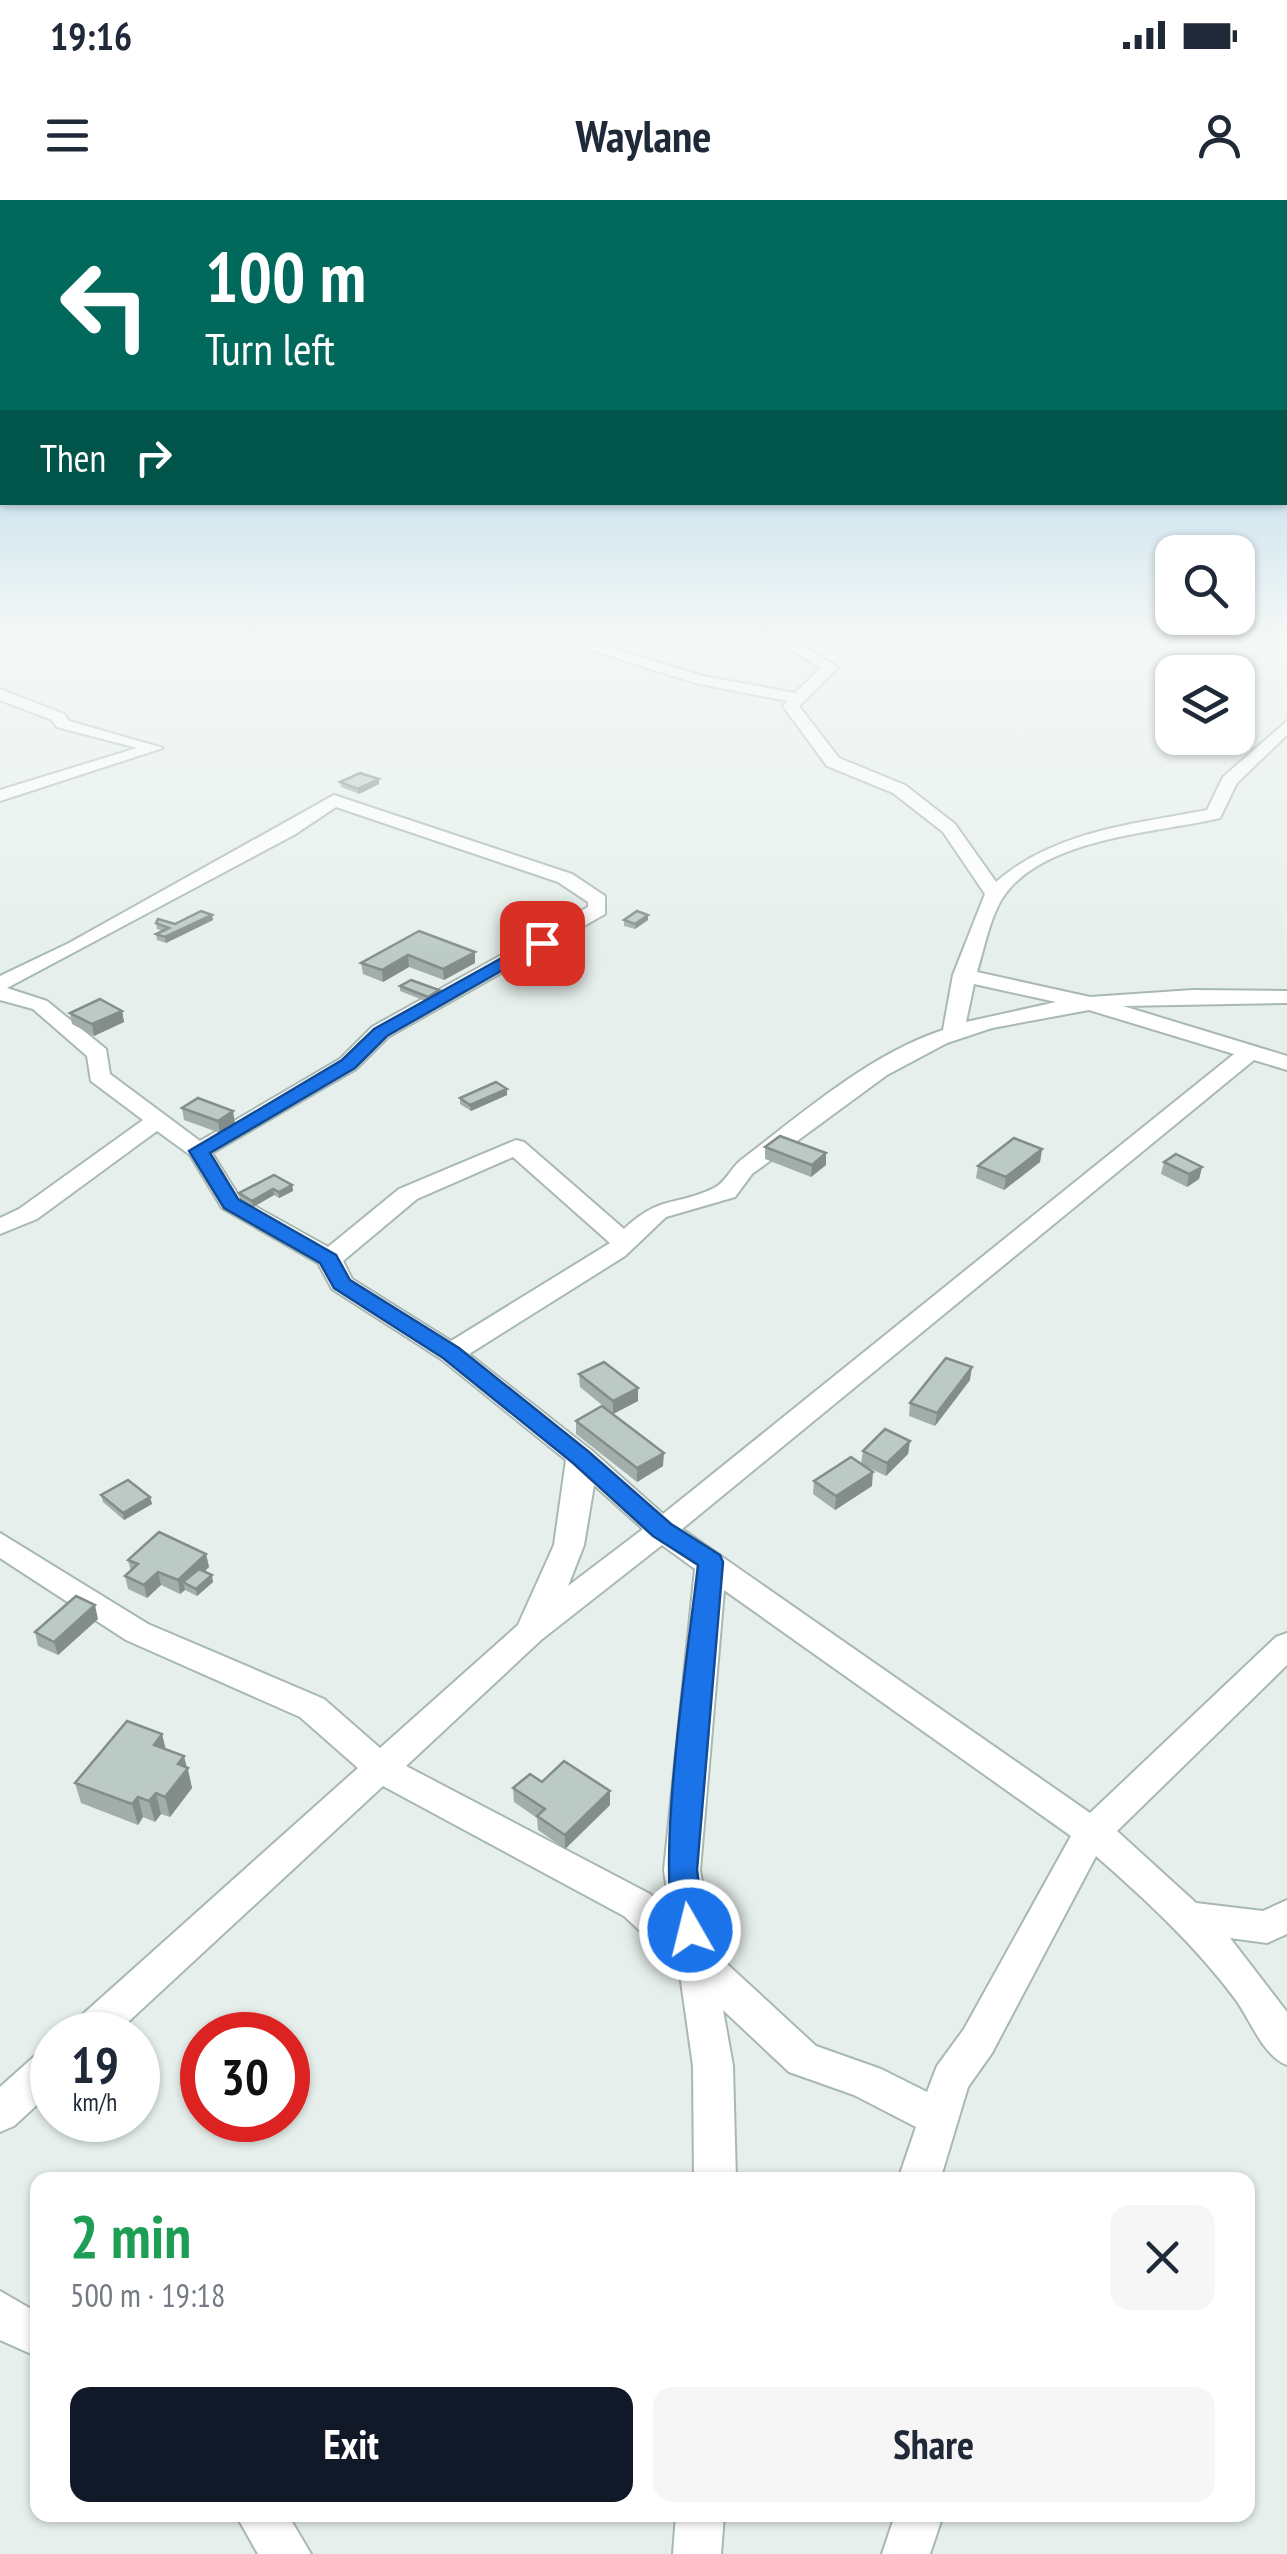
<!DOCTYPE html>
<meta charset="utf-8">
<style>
body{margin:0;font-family:"PT Sans Narrow",sans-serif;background:#f6f6f7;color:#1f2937;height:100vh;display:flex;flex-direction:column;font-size:38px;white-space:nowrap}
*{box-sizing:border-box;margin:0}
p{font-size:32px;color:#747a83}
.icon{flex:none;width:55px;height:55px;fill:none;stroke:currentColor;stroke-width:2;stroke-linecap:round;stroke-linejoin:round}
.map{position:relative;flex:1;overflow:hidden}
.drawer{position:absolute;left:30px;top:1972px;width:1225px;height:350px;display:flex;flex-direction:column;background:#fff;border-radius:20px;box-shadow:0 2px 8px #0004}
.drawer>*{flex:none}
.top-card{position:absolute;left:0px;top:0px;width:1288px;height:305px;box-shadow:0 2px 8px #0004;background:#00695c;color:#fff;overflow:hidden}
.buttons{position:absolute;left:1155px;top:335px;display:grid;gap:20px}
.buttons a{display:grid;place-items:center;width:100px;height:100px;border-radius:20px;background:#fff;box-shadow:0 2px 8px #0004;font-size:50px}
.speed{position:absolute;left:30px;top:1812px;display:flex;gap:20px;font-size:50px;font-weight:700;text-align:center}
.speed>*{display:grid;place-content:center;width:130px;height:130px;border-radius:50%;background:#fff;box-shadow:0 2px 8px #0004;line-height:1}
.speed small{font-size:25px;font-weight:400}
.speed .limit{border:15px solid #d22;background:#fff;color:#111}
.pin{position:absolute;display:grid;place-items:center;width:85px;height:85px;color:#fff;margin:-42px;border-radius:20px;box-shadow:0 5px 15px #0006}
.me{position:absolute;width:110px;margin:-55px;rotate:352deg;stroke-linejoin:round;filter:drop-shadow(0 0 8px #0008)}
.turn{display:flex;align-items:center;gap:35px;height:210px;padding:0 40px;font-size:45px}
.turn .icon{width:130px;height:130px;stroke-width:2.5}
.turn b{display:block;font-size:70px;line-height:85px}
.then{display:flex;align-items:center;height:95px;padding:0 40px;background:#0003;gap:20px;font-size:38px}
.round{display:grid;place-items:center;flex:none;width:105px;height:105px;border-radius:20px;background:#f6f6f7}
.summary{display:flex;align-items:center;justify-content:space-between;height:170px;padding:0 40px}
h1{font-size:60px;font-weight:600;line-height:75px;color:#1e9e55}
.cta{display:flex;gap:20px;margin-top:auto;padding:20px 40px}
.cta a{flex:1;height:115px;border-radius:20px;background:#111827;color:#fff;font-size:40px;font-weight:600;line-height:115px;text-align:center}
.cta a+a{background:#f6f6f7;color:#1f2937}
.status{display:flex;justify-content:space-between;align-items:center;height:70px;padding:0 50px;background:#fff;direction:ltr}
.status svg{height:28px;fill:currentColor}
header{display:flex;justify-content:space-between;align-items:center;height:130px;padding:0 40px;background:#fff;font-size:45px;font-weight:600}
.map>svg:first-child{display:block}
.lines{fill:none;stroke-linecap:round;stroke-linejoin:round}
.street-casing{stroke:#a8b8b2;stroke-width:4}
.street{fill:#fff;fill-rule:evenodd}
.wall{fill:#a1aea9}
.shaded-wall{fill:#838d89}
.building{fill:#bbcac4;stroke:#838d89;stroke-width:2.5}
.route{fill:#1a73e8;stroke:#114b97;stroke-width:2.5}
</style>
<div class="status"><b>19:16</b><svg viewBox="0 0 49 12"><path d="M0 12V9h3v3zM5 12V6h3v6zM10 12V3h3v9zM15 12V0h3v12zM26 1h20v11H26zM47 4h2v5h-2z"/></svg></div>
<header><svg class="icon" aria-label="menu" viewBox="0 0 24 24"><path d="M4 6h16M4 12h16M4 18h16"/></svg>Waylane<svg class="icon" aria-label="person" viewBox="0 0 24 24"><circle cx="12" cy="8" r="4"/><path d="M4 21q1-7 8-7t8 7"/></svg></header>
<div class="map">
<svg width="1287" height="2354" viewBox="0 0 1287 2354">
<rect width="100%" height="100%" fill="#e6efeb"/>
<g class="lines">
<!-- street casing -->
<g class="street-casing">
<g id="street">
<path d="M538,433H561L703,476L795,493L821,468L763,433H781L838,467L799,506L839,558L905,585L955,624L996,682C1054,631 1134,624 1207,610L1223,577L1287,521V535L1237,583L1220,618C1157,633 1049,637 1006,693C991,712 984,749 977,772L1090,797L1193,790L1287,791V803L1123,806L1287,856V870L1254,860L682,1329L1090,1613L1276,1437L1287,1433V1465L1117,1631L1196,1703L1263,1711L1287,1700V1734L1267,1743L1230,1738L1287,1812V1865C1263,1856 1251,1821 1236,1800C1196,1746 1146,1700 1096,1656L992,1853L968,1887L940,1980H898L916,1927L854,1895L789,1872L723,1810L733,1866L736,1980H694L693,1866L679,1767L624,1716L383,1586L114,1835H68L73,1823L358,1568L300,1517L126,1440L0,1358V1333L148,1424L324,1499L380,1548L518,1425L554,1345L566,1260L441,1159L332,1089L318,1063L222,1008L190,955L157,931L37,1019L0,1034V1018L19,1009L143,920L91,881L87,856L33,809L0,800V776L69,743L334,595L572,674L605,696V714L388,837L356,869L212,953L240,998L328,1047L399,989L516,940L524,942L624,1029C662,994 675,1007 714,988C725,983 731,968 741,960C803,913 868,855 943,830L953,775L985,694L943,632L893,593L827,566L783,506L787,501L695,483ZM336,607L558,682L588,702V707L372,827L340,859L200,941L110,874L106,849L47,801L7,788L294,635ZM974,784L1056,802L966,822ZM1089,810L1234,854L663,1314L591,1250L469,1154L625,1056L666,1017L735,997L752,974L887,875L947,843L992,828ZM513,957L610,1043L451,1141L352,1079L343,1061L417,999ZM594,1285L643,1329L568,1386L584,1345ZM662,1345L695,1369L664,1670L670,1713L650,1694L406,1566L541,1440ZM724,1390L1071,1636L964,1829L937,1866L927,1892L881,1869L816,1846L714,1752L700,1670Z"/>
<polygon points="0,489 64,514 69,521 163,548 0,601 0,590 137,548 57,527 52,520 0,500"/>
<polygon points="52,1848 52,1891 14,1926 0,1932 0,1887 38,1853"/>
<polygon points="0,2091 38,2113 38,2157 0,2140"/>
<polygon points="236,2315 288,2315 311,2354 258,2354"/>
<polygon points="676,2315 724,2315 721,2354 673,2354"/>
<polygon points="895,2315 943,2315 930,2354 882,2354"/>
</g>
</g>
<!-- street -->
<use href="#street" class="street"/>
</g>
<!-- wall -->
<g class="wall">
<polygon points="379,579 379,584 359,594 341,587 340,582"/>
<polygon points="212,715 213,720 166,743 157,740 156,734 163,731 157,729 156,723 175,724"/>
<polygon points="624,720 648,720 635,729 624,726"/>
<polygon points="419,731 475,763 444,780 409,767 383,782 363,774 361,763"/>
<polygon points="400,786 439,790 439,796 428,802 400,791"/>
<polygon points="122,811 124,822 94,836 72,824 70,813"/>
<polygon points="507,895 471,911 460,904 460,898"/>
<polygon points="182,908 235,923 220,933 184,920"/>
<polygon points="765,947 826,953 826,965 811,977 765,959"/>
<polygon points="1042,949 1040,962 1004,990 976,978 978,966"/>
<polygon points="1164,962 1202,967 1199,979 1187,987 1161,974"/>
<polygon points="292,985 293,991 279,998 274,995 253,1007 240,1000 239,993"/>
<polygon points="579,1174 638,1201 613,1214 580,1187"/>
<polygon points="970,1180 935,1226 909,1216 910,1203"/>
<polygon points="576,1221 663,1266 637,1282 576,1234"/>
<polygon points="910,1241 908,1254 886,1276 863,1265 872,1286 835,1310 813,1294 814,1281 861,1264 863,1251"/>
<polygon points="101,1295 150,1297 152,1304 124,1320 103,1302"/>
<polygon points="206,1354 209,1367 205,1371 213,1382 197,1396 185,1390 180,1394 161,1385 147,1398 128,1389 125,1376 131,1371 128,1360"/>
<polygon points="98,1419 58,1455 38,1446 35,1432"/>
<polygon points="166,1549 188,1568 192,1588 170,1617 161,1614 155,1622 143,1617 138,1625 81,1603 75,1583"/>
<polygon points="542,1582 610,1605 565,1649 538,1630 537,1618 514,1602 513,1588"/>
</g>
<!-- shaded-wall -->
<g class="shaded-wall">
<polygon points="379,579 379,584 359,594 358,589"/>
<polygon points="212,715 213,720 166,743 165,737"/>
<polygon points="648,715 648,720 635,729 635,724"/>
<polygon points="475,752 475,763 444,780 443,769"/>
<polygon points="408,755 409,767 383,782 382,770"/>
<polygon points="439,790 439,796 428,802 428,797"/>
<polygon points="122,811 124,822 94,836 92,824"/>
<polygon points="507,889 507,895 471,911 470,905"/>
<polygon points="233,911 235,923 220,933 218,921"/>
<polygon points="1042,949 1040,962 1004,990 1006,977"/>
<polygon points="826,953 826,965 811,977 812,965"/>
<polygon points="1202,967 1199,979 1187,987 1189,974"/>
<polygon points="292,985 293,991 279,998 279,992"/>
<polygon points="273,989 274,995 253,1007 252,1001"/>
<polygon points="972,1167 970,1180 935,1226 937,1213"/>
<polygon points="638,1188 638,1201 613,1214 613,1201"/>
<polygon points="910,1241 908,1254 886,1276 887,1263"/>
<polygon points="664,1253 663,1266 637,1282 637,1268"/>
<polygon points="873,1272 872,1286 835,1310 836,1296"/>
<polygon points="150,1297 152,1304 124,1320 123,1313"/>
<polygon points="206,1354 209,1367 189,1386 183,1382 185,1390 180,1394 178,1380"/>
<polygon points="158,1372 161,1385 147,1398 144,1385"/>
<polygon points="212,1375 213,1382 197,1396 196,1389"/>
<polygon points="95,1405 98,1419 58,1455 54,1442"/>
<polygon points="162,1534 167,1554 154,1545"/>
<polygon points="184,1556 192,1588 170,1617 165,1597 178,1564"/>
<polygon points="610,1591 610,1605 565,1649 565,1635"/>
<polygon points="156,1593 161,1614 155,1622 149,1601"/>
<polygon points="138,1597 143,1617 138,1625 132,1604"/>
</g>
<!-- building -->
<g class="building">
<polygon points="360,573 379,579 358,589 340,582"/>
<polygon points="201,711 212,715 165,737 156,734 169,728 156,723 158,719 175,724"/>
<polygon points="637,711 648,715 635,724 624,720"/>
<polygon points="419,731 475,752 443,769 408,755 382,770 361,763"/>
<polygon points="411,780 439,790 428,797 400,786"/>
<polygon points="100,799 122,811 92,824 70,813"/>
<polygon points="496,882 507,889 470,905 460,898"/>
<polygon points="198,898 233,911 218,921 182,908"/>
<polygon points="780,936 826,953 812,965 765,947"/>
<polygon points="1014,938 1042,949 1006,977 978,966"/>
<polygon points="1176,954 1202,967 1189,974 1164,962"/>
<polygon points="274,975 292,985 279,992 273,989 252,1001 239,993"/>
<polygon points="946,1158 972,1167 937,1213 910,1203"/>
<polygon points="604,1162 638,1188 613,1201 579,1174"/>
<polygon points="602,1206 664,1253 637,1268 576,1221"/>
<polygon points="885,1229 910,1241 887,1263 863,1251"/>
<polygon points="851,1257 873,1272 836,1296 814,1281"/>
<polygon points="128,1280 150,1297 123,1313 101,1295"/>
<polygon points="159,1332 206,1354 178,1380 158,1372 144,1385 125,1376 138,1364 128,1360"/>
<polygon points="199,1369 212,1375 196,1389 183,1382"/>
<polygon points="76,1396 95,1405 54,1442 35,1432"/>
<polygon points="127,1521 162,1534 154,1545 184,1556 178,1564 188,1568 165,1597 156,1593 149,1601 138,1597 132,1604 75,1583"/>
<polygon points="564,1561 610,1591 565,1635 537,1616 545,1609 513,1588 530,1574 542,1582"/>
</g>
<!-- sky -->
<linearGradient id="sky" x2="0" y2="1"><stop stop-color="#84bce0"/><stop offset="0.57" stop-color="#f4f8f6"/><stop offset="1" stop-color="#f4f8f6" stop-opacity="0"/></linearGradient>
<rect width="1287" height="763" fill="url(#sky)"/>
<!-- route -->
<path class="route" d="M536,739L550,743L387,836L355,868L210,953L238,999L336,1055L350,1080L459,1148L589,1252L671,1324L720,1355L723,1362L697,1670L705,1730L700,1739L690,1743L679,1739C651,1683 690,1440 698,1365L653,1336L573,1263L443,1158L334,1088L320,1063L224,1008L189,951L342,860L374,829Z"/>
</svg>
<div class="buttons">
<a><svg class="icon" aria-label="search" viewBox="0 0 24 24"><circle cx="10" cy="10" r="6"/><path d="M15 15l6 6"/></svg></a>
<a><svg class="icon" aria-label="layers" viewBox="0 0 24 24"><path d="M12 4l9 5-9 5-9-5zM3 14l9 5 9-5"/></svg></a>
</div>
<div class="speed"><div>19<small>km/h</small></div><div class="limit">30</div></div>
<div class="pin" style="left:542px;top:743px;background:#d93025"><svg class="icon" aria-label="arrive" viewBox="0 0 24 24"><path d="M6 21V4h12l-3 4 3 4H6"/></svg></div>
<svg class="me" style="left:690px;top:1730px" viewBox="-20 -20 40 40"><circle r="17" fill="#1a73e8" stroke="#fff" stroke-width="3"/><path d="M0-11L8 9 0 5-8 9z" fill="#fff"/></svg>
<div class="top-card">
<div class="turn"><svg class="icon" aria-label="left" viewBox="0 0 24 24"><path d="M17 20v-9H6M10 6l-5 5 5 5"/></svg><div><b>100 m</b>Turn left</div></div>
<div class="then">Then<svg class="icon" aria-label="right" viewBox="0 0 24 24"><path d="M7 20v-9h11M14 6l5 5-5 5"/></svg></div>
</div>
<section class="drawer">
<div class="summary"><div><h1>2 min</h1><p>500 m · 19:18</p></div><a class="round"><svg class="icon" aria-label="close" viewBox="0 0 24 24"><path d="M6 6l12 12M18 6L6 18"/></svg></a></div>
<div class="cta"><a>Exit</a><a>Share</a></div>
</section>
</div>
